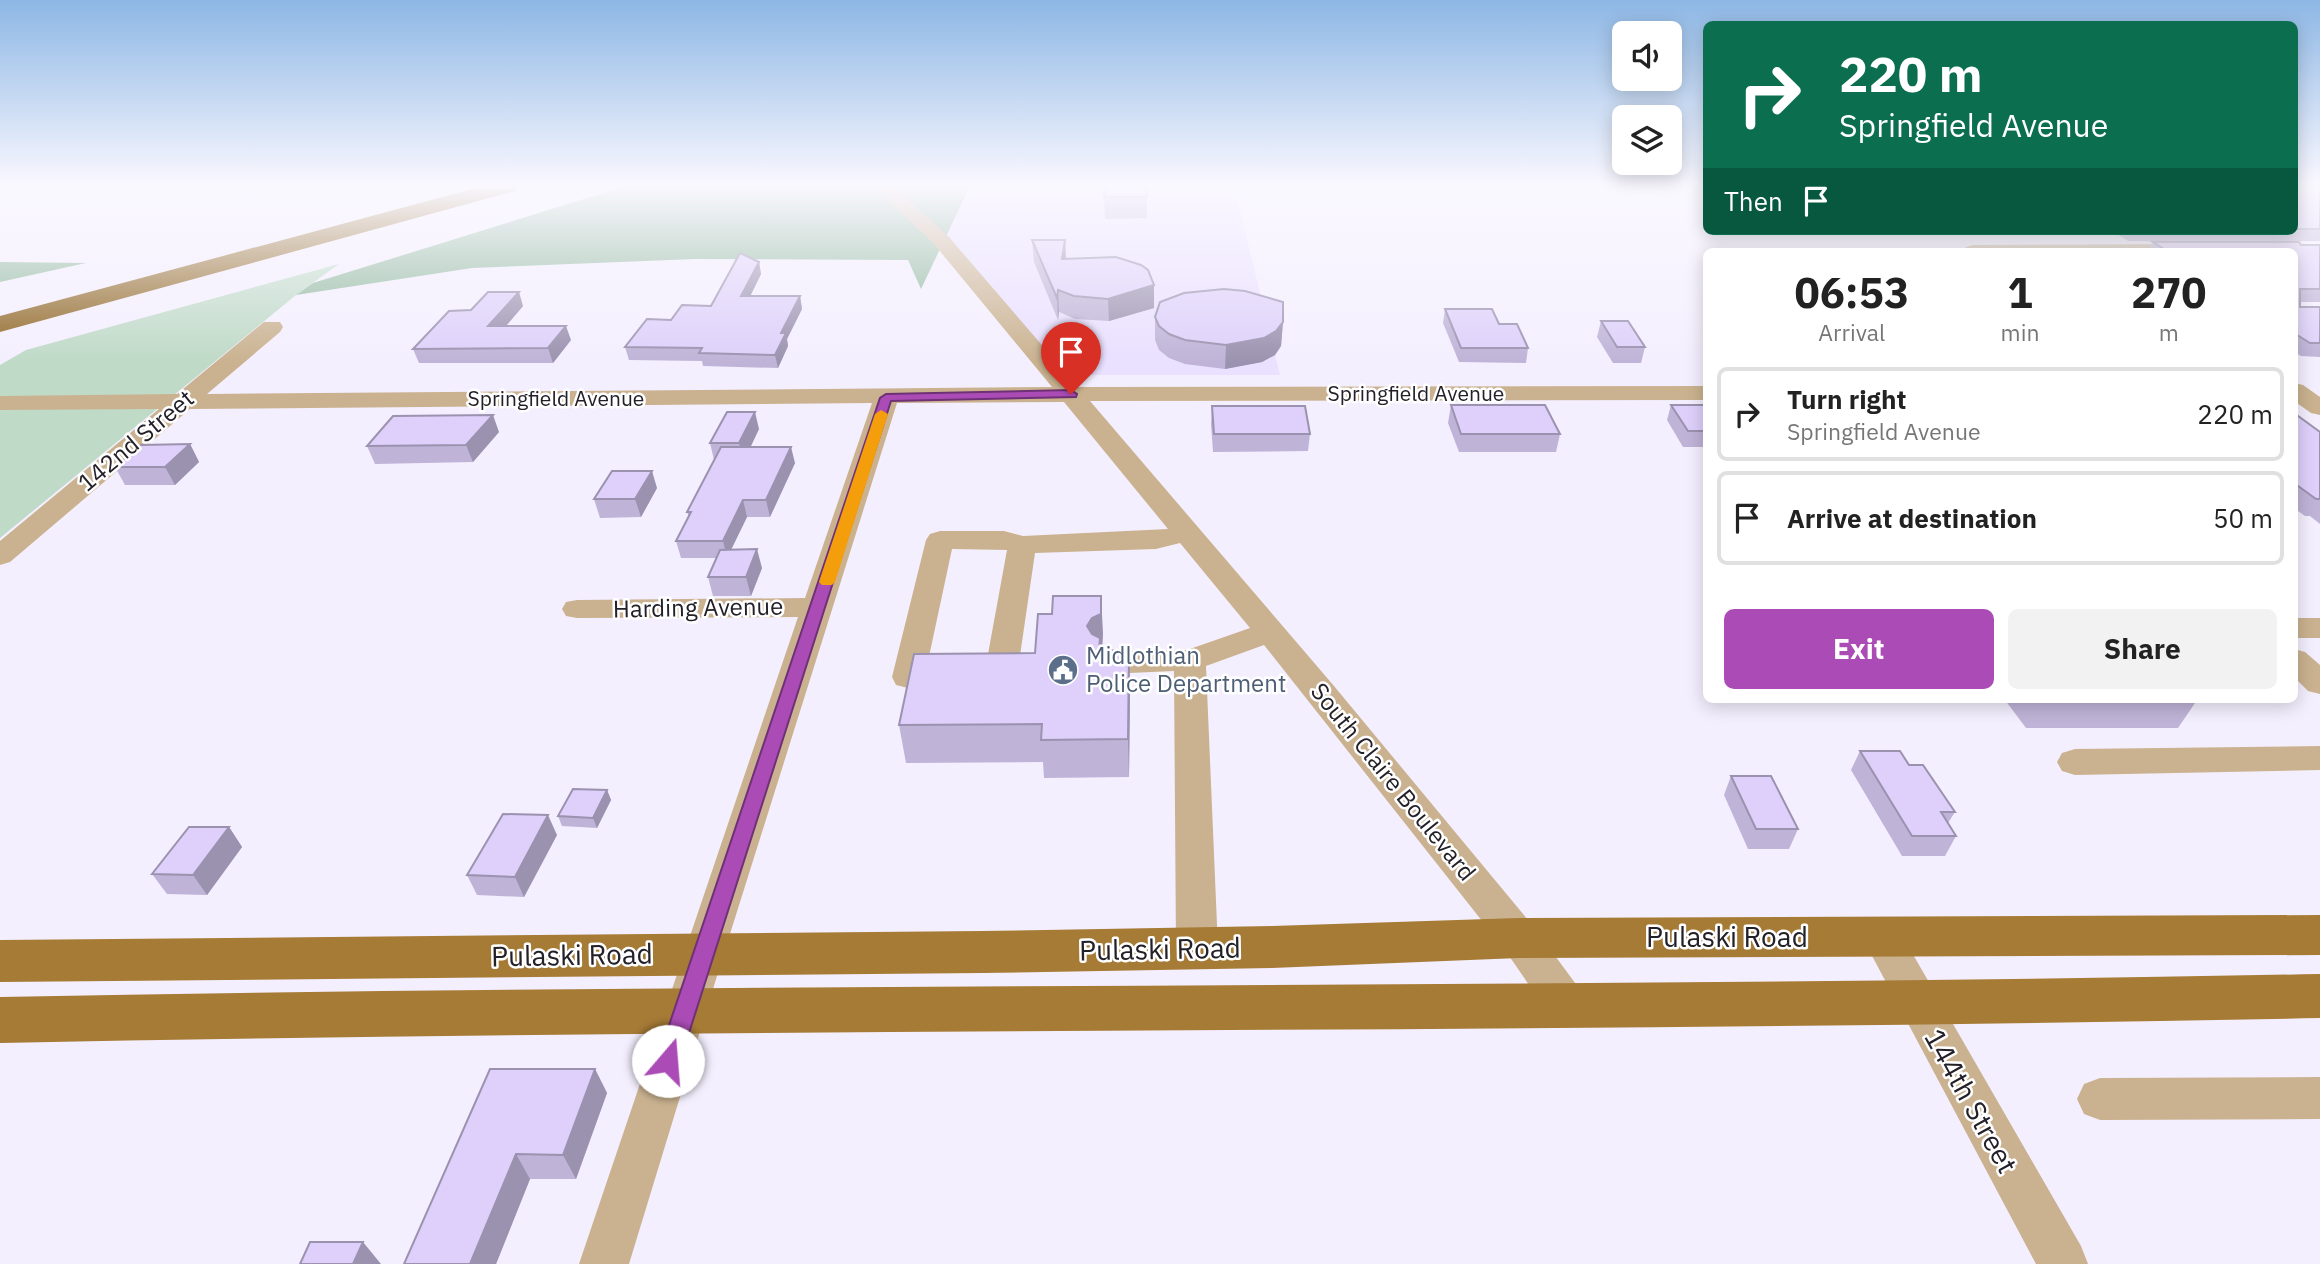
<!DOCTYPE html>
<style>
body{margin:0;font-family:"IBM Plex Sans",sans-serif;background:#f2f2f2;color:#222;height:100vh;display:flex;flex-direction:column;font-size:26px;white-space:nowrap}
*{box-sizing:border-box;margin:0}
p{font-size:23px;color:#767676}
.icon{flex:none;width:38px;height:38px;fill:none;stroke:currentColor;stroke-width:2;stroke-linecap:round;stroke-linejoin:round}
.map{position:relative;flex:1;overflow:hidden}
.panel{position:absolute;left:1703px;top:248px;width:595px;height:455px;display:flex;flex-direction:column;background:#fff;border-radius:10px;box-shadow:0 4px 18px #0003}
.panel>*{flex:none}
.top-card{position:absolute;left:1703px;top:21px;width:595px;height:214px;border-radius:10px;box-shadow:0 4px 18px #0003;background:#0b6e4f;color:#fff;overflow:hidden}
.tools{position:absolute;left:1612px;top:21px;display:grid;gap:14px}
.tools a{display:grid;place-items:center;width:70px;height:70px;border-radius:10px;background:#fff;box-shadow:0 4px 18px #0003;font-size:35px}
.pin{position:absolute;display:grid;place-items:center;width:60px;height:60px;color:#fff;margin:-72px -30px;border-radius:50% 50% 50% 0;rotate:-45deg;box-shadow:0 0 7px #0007}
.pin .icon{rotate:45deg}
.me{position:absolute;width:77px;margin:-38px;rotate:18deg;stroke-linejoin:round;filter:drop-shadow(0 0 5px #0008)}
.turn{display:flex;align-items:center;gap:24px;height:147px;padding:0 21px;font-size:32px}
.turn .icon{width:91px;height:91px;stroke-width:2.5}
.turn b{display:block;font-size:49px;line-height:60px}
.then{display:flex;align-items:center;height:66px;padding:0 21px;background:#0003;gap:14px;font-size:26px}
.eta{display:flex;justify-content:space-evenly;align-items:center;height:119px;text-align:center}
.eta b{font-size:42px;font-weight:700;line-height:49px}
.action{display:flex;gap:14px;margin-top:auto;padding:14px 21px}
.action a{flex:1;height:80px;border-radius:10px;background:#ab4cb6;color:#fff;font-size:28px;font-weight:700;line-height:80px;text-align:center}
.action a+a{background:#f2f2f2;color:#222}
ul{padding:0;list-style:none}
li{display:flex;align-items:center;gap:21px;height:94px;margin:0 14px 10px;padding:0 7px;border:4px solid #e0e0e0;border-radius:10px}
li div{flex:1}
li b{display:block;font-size:26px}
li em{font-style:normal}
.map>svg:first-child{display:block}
.built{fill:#eae0ff}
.green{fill:#bfdac7}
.forest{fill:#8eb79b}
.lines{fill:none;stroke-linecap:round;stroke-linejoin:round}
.minor{fill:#cab290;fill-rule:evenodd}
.major{fill:#a67b35;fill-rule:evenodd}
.highway{fill:#916928;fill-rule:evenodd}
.wall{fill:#bfb3d7}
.shaded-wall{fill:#9b92af}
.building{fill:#ded0fa;stroke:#9b92af;stroke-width:2}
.route{fill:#ab4cb6;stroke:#6f3176;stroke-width:2}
.slow{fill:#f59e0b}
.labels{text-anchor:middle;stroke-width:5;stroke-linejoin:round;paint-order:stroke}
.far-street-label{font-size:21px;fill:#232028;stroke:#fff}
.street-label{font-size:24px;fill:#232028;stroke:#fff}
.service-label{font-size:24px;fill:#4e5e75;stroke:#fff;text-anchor:start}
.near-street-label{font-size:28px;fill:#232028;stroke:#fff}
</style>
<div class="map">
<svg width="2320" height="1264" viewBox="0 0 2320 1264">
<rect width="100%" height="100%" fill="#f4effe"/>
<!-- built -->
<polygon class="built" points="970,186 1234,186 1280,375 1066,375 946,236"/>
<!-- green -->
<polygon class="green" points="339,264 296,295 0,538 0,365 26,350"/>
<!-- forest -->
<g class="forest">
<polygon points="626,186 970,186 921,289 908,260 695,259 472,268 296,295 313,283"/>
<polygon points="0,262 86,263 0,282"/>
</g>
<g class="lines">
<!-- minor -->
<g class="minor">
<path d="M873,186H892L948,236L1078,387L1706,386V400L1090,401L1334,686L1533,926L1581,991L1587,1004L1581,1017L1566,1022L1551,1017L1505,950L1264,645L1206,666L1218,948L1212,960L1197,965L1182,960L1176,948L1174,671L1107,674L1096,670L1091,663L1096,656L1107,652L1187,650L1250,628L1180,543L1156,549L1035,553L1017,676L1013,684L1001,687L908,688L896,685L892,677L926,540L930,534L940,531H1004L1023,536L1168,529L1064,402L897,403L724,953L629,1264H579L798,617L577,618L566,616L562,609L566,602L577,600L805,598L872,403L190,409L10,562L0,565V541L159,409L0,410V396L177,394L264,322H280L283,327L280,332L207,394L1052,387L934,244ZM952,549L1007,550L986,665L927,666Z"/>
<polygon points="2192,244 2199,246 2201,252 1963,251 1966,247 1973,245"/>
<polygon points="2294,383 2303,385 2320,397 2320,415 2311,413 2294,401"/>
<rect x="2294" y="618" width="26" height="20"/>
<polygon points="2294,649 2305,652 2320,665 2320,694 2308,691 2294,677"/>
<polygon points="2320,746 2320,770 2075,775 2062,771 2057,762 2062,753 2075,749"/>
<polygon points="1882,920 1896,925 2081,1246 2088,1264 2036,1264 1862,937 1868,925"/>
<polygon points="2320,1077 2320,1119 2100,1120 2084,1114 2077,1099 2084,1084 2100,1078"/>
</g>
<!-- major -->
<g class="major">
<polygon points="2320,915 2320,955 1519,958 1272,968 982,973 0,982 0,940 982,931 1272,926 1519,918"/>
<path d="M2320,974V1018C1547,1034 773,1027 0,1043V997C773,982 1547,989 2320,974Z"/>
</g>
<!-- highway -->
<polygon class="highway" points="483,186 518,186 515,191 0,332 0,316"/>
</g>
<!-- wall -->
<g class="wall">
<polygon points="1147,186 1147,218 1105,219 1104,197"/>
<polygon points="2294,186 2320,186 2320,241 2128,241 2112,231 2294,231"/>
<polygon points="1961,231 2020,231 2019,234 1963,233"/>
<polygon points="1032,240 1065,240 1066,259 1154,285 1154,308 1109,321 1075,319 1059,312 1058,320 1034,262"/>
<polygon points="2153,242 2320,245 2320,302 2300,302 2300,307 2320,307 2320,357 2301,356 2294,352 2294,252 2148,252"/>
<polygon points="759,262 761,274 750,296 800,296 802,309 787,339 788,346 778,368 703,366 702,361 629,360 625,347 671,320 711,306"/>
<polygon points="523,306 506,326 571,340 553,363 419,363 413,349 471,310"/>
<polygon points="1445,309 1499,324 1528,348 1526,363 1459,362 1443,323"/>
<polygon points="1155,317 1283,322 1281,346 1275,355 1262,362 1225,369 1185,364 1169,358 1159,350 1155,340"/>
<polygon points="1601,321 1645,347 1641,363 1613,363 1597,337"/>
<polygon points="1451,405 1560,434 1556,452 1459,452 1448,423"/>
<polygon points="1671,405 1706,405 1706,447 1683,447 1667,420"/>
<polygon points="1212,406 1310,434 1308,451 1213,452 1211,424"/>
<polygon points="2294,413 2320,432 2320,524 2310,516 2305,516 2294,508"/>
<polygon points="759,429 750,447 795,463 770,517 747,517 731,550 762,568 751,596 713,596 708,577 717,558 681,558 676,541 689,517 687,512 714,460 710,443"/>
<polygon points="499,432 473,462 375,464 367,446"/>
<polygon points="190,444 199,462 175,485 125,485 115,467"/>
<polygon points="657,488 641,517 600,518 594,499"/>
<polygon points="1052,614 1103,633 1102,651 1130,688 1129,777 1044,778 1043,762 906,763 899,725 1035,653"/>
<polygon points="2005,700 2197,700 2178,728 2026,728"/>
<polygon points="1860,751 1909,765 1955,812 1948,823 1956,836 1945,856 1902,856 1851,770"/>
<polygon points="1731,776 1798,829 1789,849 1748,849 1724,795"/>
<polygon points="607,790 611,800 597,828 562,826 558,816"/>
<polygon points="229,827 242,847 207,895 167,894 152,874"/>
<polygon points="557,835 524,897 477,895 467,875"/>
<polygon points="595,1069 607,1093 576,1179 530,1179 496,1264 404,1264"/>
</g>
<!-- shaded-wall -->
<g class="shaded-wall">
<polygon points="1065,240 1066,261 1062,259"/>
<polygon points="759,262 761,274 744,309 741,296"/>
<polygon points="1154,285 1154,308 1109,321 1108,299"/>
<polygon points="1058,290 1059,312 1058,320 1057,298"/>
<polygon points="519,292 523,306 493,341 488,326"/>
<polygon points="800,296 802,309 787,339 788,346 778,368 775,355 781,333"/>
<polygon points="1283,322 1281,346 1275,355 1262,362 1225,369 1226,345"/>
<polygon points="566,326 571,340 553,363 548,348"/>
<polygon points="755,412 759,429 744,461 739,443"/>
<polygon points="493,415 499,432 473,462 466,445"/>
<polygon points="190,444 199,462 175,485 165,467"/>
<polygon points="791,447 795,463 770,517 766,500"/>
<polygon points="652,471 657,488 641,517 635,499"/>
<polygon points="743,500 747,517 727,558 723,541"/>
<polygon points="757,549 762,568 751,596 746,577"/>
<polygon points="1101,596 1103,633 1102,651 1100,652 1087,626 1092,618"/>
<polygon points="1129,650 1130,688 1129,777 1128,739"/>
<polygon points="607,790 611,800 597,828 593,818"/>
<polygon points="548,815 557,835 524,897 515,877"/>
<polygon points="229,827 242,847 207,895 193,875"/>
<polygon points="595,1069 607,1093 576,1179 563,1155"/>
<polygon points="516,1154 530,1179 496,1264 470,1264"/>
<polygon points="363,1242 381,1264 353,1264"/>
</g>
<!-- building -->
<g class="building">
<polygon points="1105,186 1147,186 1147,197 1104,197"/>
<rect x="2294" y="186" width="26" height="43"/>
<polygon points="1032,240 1065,240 1062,259 1116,257 1141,265 1148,270 1154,285 1108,299 1074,296 1058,290 1057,298"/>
<polygon points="2153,242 2299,242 2301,245 2320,245 2320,289 2300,289 2300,307 2320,307 2320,343 2310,343 2294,333 2294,252 2169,252"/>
<polygon points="740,253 759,262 741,296 800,296 781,333 786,333 775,355 699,353 702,348 625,347 647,319 671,320 682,305 711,306"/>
<polygon points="1224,289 1245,291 1283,302 1283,322 1276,331 1264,338 1226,345 1185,340 1169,334 1159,326 1155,317 1160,302 1184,293"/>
<polygon points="488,292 519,292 488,326 566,326 548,348 413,349 449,311 471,310"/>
<polygon points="1445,309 1492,309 1499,324 1517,324 1528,348 1461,348"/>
<polygon points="1601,321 1628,321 1645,347 1617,347"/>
<polygon points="1451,405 1545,405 1560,434 1461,434"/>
<polygon points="1671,405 1706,405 1706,431 1688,431"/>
<polygon points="1212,406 1305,406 1310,434 1214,434"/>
<polygon points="727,412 755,412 739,443 710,443"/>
<polygon points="2294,413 2320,432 2320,499 2316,499 2294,483"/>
<polygon points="493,415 466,445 367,446 393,416"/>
<polygon points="190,444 165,467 115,467 141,445"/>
<polygon points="721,447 791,447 766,500 743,500 723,541 676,541 691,512 687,512"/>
<polygon points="612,471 652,471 635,499 594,499"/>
<polygon points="757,549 746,577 708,577 720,550"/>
<polygon points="1053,596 1101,596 1101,614 1092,618 1087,626 1092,634 1100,638 1099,651 1129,650 1128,739 1041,740 1042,724 899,725 914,654 1035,653 1038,614 1052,614"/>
<polygon points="1860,751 1900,751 1909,765 1923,765 1955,812 1941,812 1956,836 1912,836"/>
<polygon points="1731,776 1771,776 1798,829 1756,829"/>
<polygon points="573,789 607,790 593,818 558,816"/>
<polygon points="503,814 548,815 515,877 467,875"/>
<polygon points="189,827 229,827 193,875 152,874"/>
<polygon points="490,1069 595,1069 563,1155 516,1154 470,1264 404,1264"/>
<polygon points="310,1242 363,1242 353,1264 300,1264"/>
</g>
<!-- sky -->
<linearGradient id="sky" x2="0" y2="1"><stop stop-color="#8db7e5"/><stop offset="0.51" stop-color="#faf8ff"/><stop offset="1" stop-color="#faf8ff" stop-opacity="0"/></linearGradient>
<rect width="2320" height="363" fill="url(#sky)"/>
<!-- route -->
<polygon class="route" points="1071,390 1077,394 1076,397 891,401 680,1061 676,1068 668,1071 661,1068 657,1061 880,398 886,394"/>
<!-- slow -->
<polygon class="slow" points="881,410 888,414 835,582 832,585 822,585 819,582 875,414"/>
<!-- icons -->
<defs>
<g id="civic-disc" transform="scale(1.575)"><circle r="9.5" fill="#5c6f8a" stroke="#fff"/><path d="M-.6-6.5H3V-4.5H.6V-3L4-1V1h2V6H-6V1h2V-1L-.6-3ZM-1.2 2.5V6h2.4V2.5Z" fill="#fff"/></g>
</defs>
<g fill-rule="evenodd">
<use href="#civic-disc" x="1063" y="670"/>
</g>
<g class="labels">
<!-- far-street labels -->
<g class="far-street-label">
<text x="1416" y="401">Springfield Avenue</text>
<text x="556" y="406">Springfield Avenue</text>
</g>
<!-- street labels -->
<g class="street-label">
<text transform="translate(136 441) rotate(-40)" y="8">142nd Street</text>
<text transform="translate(698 608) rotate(-1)" y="8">Harding Avenue</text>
<text transform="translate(1393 782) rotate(51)" y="8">South Claire Boulevard</text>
</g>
<!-- service labels -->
<g class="service-label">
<text x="1086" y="664">Midlothian<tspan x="1086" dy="28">Police Department</tspan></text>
</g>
<!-- near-street labels -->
<g class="near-street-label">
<text x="1727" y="947">Pulaski Road</text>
<text transform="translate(1160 949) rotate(-1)" y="10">Pulaski Road</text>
<text transform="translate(572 955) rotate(-1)" y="10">Pulaski Road</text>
<text transform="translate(1971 1101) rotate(61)" y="10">144th Street</text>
</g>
</g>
</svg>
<div class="tools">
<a><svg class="icon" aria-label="sound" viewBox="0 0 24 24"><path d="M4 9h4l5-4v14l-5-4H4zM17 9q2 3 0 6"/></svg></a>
<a><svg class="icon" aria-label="layers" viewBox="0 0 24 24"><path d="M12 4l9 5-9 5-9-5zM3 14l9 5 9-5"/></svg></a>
</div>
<div class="pin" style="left:1071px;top:394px;background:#d93025"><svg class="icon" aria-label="arrive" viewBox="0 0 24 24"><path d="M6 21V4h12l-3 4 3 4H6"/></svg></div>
<svg class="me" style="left:668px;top:1061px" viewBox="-20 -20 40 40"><circle r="19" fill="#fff"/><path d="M0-13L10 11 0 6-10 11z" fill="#ab4cb6"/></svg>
<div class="top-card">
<div class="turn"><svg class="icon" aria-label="right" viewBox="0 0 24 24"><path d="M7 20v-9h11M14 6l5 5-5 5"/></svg><div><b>220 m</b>Springfield Avenue</div></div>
<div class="then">Then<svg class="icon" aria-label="arrive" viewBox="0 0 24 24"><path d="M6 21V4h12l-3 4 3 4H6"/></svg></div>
</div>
<section class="panel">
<div class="eta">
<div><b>06:53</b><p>Arrival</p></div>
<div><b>1</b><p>min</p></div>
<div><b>270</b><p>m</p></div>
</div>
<ul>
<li><svg class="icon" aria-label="right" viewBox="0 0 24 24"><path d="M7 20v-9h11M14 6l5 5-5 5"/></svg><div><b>Turn right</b><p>Springfield Avenue</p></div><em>220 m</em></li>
<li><svg class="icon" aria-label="arrive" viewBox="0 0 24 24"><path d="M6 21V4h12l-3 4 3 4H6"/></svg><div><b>Arrive at destination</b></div><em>50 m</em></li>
</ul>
<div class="action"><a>Exit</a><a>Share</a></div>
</section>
</div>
